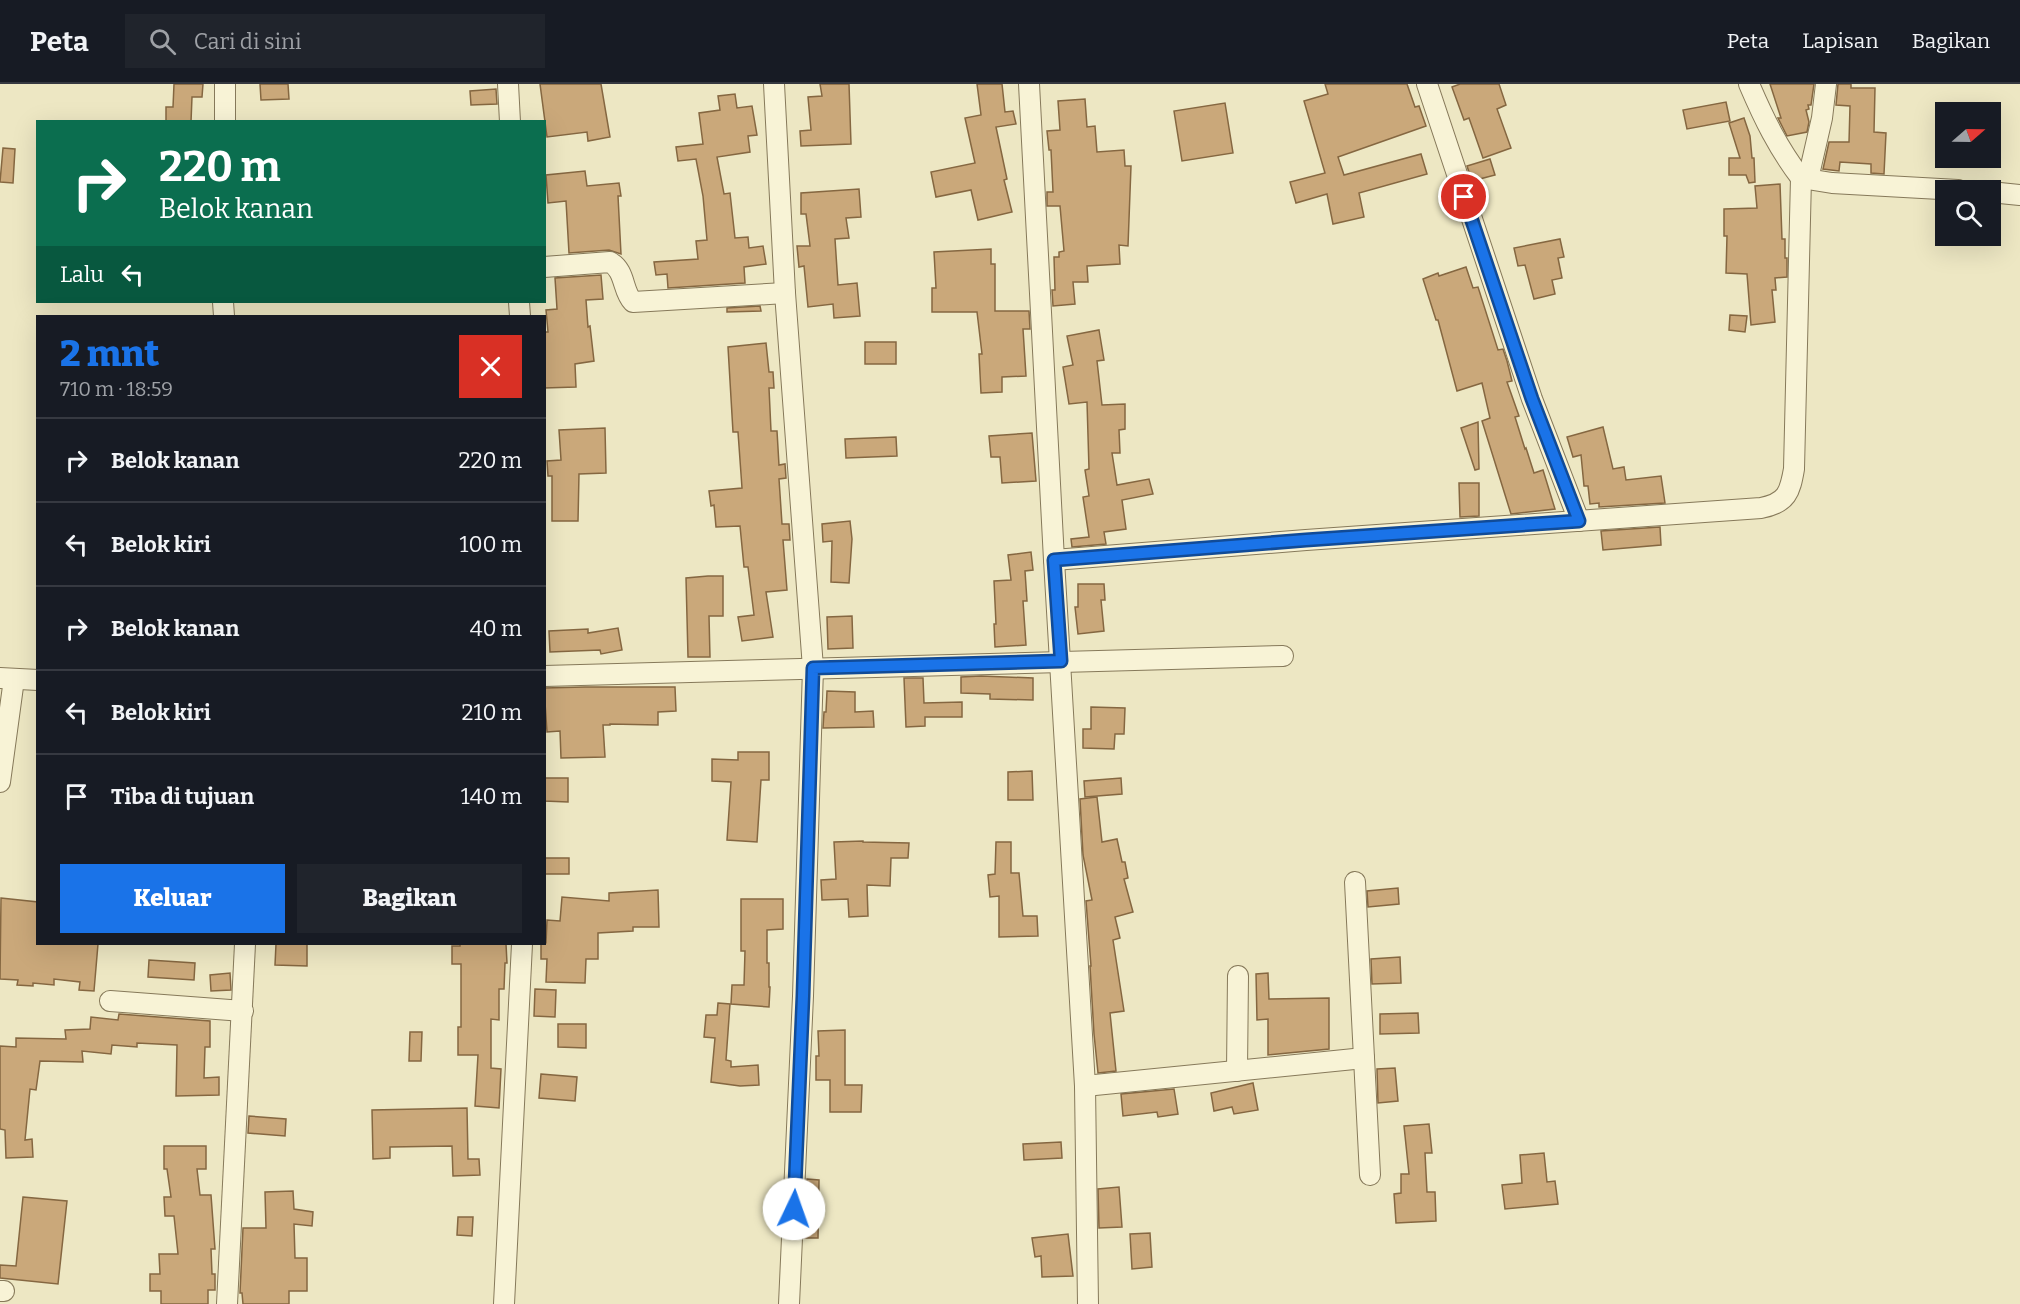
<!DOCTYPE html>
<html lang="id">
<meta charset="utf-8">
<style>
body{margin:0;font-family:Bitter,serif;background:#20242c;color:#f1f3f6;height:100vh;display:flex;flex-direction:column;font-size:22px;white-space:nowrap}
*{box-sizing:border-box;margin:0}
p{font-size:20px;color:#9ea1a6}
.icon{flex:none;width:33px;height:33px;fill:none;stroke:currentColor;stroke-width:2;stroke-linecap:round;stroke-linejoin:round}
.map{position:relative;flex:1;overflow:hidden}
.drawer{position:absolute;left:36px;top:231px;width:510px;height:630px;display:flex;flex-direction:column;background:#171b24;border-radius:0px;box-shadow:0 6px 24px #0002}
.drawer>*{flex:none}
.guide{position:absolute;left:36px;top:36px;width:510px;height:183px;border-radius:0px;box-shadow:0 6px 24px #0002;background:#0b6e4f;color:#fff;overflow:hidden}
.needle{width:39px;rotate:70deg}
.fabs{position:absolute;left:1935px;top:18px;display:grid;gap:12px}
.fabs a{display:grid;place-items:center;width:66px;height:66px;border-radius:0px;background:#171b24;box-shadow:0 6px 24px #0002;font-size:30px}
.pin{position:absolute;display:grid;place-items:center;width:51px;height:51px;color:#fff;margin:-26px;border:3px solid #fff;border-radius:50%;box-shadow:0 2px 6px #0007}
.me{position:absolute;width:66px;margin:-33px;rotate:3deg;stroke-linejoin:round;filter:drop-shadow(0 0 4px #0008)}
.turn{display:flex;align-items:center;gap:21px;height:126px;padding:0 24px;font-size:27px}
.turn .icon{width:78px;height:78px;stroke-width:2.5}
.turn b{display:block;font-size:42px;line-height:51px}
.then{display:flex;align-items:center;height:57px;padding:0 24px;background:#0003;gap:12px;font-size:22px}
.round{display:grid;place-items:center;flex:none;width:63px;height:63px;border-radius:0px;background:#20242c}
.headline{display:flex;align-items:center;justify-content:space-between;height:102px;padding:0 24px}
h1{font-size:36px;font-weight:800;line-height:45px;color:#1a73e8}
.button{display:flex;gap:12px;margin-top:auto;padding:12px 24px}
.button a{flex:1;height:69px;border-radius:0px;background:#1a73e8;color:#fff;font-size:24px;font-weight:800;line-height:69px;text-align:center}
.button a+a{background:#20242c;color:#f1f3f6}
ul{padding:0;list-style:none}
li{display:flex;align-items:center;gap:18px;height:84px;padding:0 24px;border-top:2px solid #363941}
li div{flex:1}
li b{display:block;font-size:22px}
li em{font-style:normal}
header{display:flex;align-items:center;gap:36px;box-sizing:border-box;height:84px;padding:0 30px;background:#171b24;border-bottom:2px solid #363941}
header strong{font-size:28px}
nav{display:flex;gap:33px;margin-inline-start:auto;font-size:21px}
.search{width:420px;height:54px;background:#20242c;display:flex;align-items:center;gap:15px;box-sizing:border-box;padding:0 21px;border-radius:0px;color:#9ea1a6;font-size:22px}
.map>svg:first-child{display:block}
.building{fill:#caa87a;stroke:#856741;stroke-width:1.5}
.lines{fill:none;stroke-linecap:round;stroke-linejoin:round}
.minor-casing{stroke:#86795a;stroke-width:22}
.minor{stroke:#f8f3d6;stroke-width:20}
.route-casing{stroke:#114b97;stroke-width:15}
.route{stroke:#1a73e8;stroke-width:10}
</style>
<header>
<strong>Peta</strong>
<div class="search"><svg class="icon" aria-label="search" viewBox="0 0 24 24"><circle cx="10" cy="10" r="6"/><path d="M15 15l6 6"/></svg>Cari di sini</div>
<nav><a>Peta</a><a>Lapisan</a><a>Bagikan</a></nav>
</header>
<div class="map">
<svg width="2020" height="1220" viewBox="0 0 2020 1220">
<rect width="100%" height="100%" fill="#ede7c3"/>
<!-- building -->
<g class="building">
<polygon points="174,0 203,0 202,13 192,13 191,38 166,38 166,23 173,23"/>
<polygon points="260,0 288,0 289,15 261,16"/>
<polygon points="540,0 601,0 610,53 588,57 587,48 547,53"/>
<polygon points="820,0 849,0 851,60 801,62 800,47 811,46 808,13 822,12"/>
<polygon points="977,0 1002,0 1005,28 1013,27 1016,40 996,43 1007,95 1004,96 1012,128 978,136 971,106 936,113 931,88 975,79 965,34 981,31"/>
<polygon points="1325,0 1407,0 1415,23 1419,22 1426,42 1338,73 1344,91 1421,70 1427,90 1359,109 1364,133 1333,140 1327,110 1296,119 1290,98 1325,89 1304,17 1328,10"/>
<polygon points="1460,0 1499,0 1506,21 1497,25 1511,64 1483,74 1469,34 1464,36 1452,3"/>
<polygon points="1770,0 1814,0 1811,21 1808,21 1809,25 1806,26 1809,38 1807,48 1787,52 1778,34 1781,34"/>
<polygon points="1838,0 1851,0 1851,4 1875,4 1874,48 1886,49 1884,90 1871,89 1871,80 1840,78 1839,87 1823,85 1829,58 1849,58 1850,22 1836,21"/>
<polygon points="496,5 497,20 471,21 470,7"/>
<polygon points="735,10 737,24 752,22 757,51 748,52 750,68 717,73 724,110 730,109 735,154 748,153 749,164 763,162 766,180 744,183 745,199 668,204 667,190 656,191 654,178 698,175 696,157 707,156 703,112 696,75 678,77 676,63 703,60 699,29 720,26 718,12"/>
<polygon points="1085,15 1087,43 1095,42 1097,68 1124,66 1125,82 1131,82 1128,162 1119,161 1120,180 1087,182 1088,198 1073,198 1075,220 1053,222 1052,206 1055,206 1054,173 1059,173 1059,168 1064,167 1060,122 1047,122 1047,108 1053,108 1051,66 1049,66 1047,47 1060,46 1058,17"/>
<polygon points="1726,18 1730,37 1687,45 1683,26"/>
<polygon points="1225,19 1233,69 1182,77 1174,27"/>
<polygon points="1744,34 1750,52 1752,74 1754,74 1755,98 1749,99 1746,91 1729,91 1729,74 1740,74 1729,39"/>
<polygon points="3,64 15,65 13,99 0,98"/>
<polygon points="1490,75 1495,91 1472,97 1467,82"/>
<polygon points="585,87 587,102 619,99 621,112 618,112 621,170 609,166 569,169 566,117 548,119 546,91"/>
<polygon points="1780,100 1782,155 1785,155 1785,174 1787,174 1787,193 1775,194 1776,206 1772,206 1775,238 1751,241 1747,190 1726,189 1727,152 1724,152 1724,125 1757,124 1755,102"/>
<polygon points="859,105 861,133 846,134 849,154 835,155 838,201 857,199 860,232 834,234 833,220 808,223 804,182 799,183 797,162 810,162 806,130 801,130 801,109"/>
<polygon points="1560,155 1564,173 1558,174 1562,194 1552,196 1555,210 1534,215 1525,181 1518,182 1514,164"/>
<polygon points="991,165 991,180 995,180 995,227 1029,227 1030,245 1023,245 1026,292 1002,293 1002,308 981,309 979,270 982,270 977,228 932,228 932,204 936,204 934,168"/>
<polygon points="1466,183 1473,204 1478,203 1498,266 1503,265 1507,277 1512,297 1507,298 1519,332 1515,333 1525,365 1526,364 1534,389 1543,386 1555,425 1511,430 1482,337 1490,334 1482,299 1457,307 1438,236 1436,236 1423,195 1438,189 1439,192"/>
<polygon points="601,191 603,215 586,216 588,243 590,242 594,277 575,280 576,303 544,304 544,248 548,248 546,226 557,225 555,194"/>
<polygon points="760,222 761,227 727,228 727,224"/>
<polygon points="1730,231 1747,232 1745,248 1729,246"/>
<polygon points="1099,246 1104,276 1097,277 1102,321 1125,320 1125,345 1119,346 1120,369 1112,369 1117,401 1149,395 1153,410 1122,416 1126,445 1104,448 1106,460 1072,463 1071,455 1089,453 1083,413 1089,412 1085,386 1089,385 1087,318 1069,320 1063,283 1073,281 1067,252"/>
<rect x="865" y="258" width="31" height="22"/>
<polygon points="766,259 769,288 773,288 774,304 769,304 771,347 777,347 779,381 785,380 786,394 779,395 782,440 789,440 790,456 783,456 787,506 766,508 773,553 742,557 738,533 754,531 748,483 744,483 740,442 716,443 714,421 711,422 709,407 742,404 738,348 733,348 728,263"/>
<polygon points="1478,338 1479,385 1475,386 1461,344"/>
<polygon points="1603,343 1613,385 1624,383 1626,396 1661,392 1665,419 1599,423 1599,419 1590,420 1588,402 1584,402 1581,371 1573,373 1567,353"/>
<polygon points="605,344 606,389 579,390 578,437 552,437 552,392 548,392 547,377 561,376 559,346"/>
<polygon points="1032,349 1036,397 1002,399 1000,373 991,373 989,352"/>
<polygon points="896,353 897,372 846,374 845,355"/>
<polygon points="1459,399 1479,399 1479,432 1460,433"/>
<polygon points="850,437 852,455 849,499 831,498 832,457 823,458 822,440"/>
<polygon points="1660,443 1661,461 1603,466 1601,447"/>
<polygon points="1031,468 1033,486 1025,487 1027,517 1023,517 1026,561 995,563 994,540 996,540 994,497 1011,496 1008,471"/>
<polygon points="708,492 723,492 723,532 709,532 710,573 688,573 686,494"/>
<polygon points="1078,500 1104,500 1105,516 1101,516 1104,547 1078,550 1075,523 1078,523"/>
<polygon points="852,532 853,564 828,565 827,533"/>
<polygon points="618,544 622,566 601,570 600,566 550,568 549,547 588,545 588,549"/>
<polygon points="981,592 1033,594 1033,616 990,615 990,610 961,609 961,593"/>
<polygon points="904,594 923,594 924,619 962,618 962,633 925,633 925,642 906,643"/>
<polygon points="585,603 675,603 676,627 658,628 658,641 610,640 610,641 603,641 605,673 561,674 560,647 547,648 544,604"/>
<polygon points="827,607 855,608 855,628 873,627 874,643 823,644 824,628 826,628"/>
<polygon points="1091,623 1125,624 1124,650 1115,650 1114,665 1083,664 1083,645 1091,645"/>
<polygon points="738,668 769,668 769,696 761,696 757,758 727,756 731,698 712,697 712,675 738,676"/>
<polygon points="1032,687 1033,716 1008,716 1008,688"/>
<polygon points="544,694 568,694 568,718 544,717"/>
<polygon points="1121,694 1122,710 1085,713 1084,697"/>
<polygon points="1097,713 1102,758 1117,755 1122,778 1125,778 1128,794 1124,795 1133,828 1115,833 1120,854 1113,856 1124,927 1110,929 1116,987 1098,989 1094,950 1090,882 1091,882 1086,817 1092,816 1083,771 1080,715"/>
<polygon points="863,757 863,758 909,759 908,774 891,774 890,802 867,801 868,832 849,833 848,815 822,816 821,796 836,795 834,758"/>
<polygon points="996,758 1011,758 1011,789 1019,789 1023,832 1037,832 1038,852 999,853 999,812 990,813 988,791 995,790"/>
<rect x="544" y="774" width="25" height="16"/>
<polygon points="1398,804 1399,820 1368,823 1367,807"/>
<polygon points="658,806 659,843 633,843 633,847 598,849 598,875 586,875 585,899 546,898 547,875 541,875 541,860 546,859 547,836 560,837 562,813 609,817 609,809"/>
<polygon points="1,814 38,818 38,860 98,860 94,907 79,906 80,898 54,895 54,901 33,899 33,902 17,901 18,896 0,895"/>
<polygon points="741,815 783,815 783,845 767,846 767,879 769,879 769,903 770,903 769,923 731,920 732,901 744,901 745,867 741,867"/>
<polygon points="276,860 307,860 307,882 275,881"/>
<polygon points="460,860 506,860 507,879 505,879 504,905 499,905 499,936 491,935 491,984 501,985 499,1024 475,1022 478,971 458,971 458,943 461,943 461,880 452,880 452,862 460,862"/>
<polygon points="1400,873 1401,899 1372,900 1371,875"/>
<polygon points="149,876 195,879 194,896 148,893"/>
<polygon points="230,889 231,906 211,907 210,891"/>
<polygon points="1268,889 1269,915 1329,914 1329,965 1268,971 1268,935 1257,936 1256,890"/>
<polygon points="535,905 556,906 555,933 534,932"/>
<polygon points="718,919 730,920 726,976 731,977 731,983 758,981 759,1001 740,1002 711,998 715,954 704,953 706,931 717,931"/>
<polygon points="1418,929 1419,949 1380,950 1380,930"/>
<polygon points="119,930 210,937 210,963 205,963 204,994 219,993 219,1011 176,1012 177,961 137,959 137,963 112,961 111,970 82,967 83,978 40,977 36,1006 30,1005 25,1056 32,1055 33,1073 6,1074 5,1046 0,1045 0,962 16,963 16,954 66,955 65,946 90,945 91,933 118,936"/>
<polygon points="558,940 586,940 586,964 558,963"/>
<polygon points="845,946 845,1001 862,1001 861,1028 830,1028 830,996 816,996 816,972 819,972 818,947"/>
<polygon points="410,948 422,948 421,977 409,977"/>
<polygon points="1395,984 1398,1017 1378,1019 1377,985"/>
<polygon points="541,990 577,993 575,1017 539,1014"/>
<polygon points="1253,999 1258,1026 1234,1030 1232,1023 1214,1027 1211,1009"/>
<polygon points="1174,1005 1178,1030 1158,1033 1157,1028 1123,1032 1121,1010"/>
<polygon points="467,1024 468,1075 479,1075 480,1091 453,1092 452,1062 390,1063 390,1074 373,1075 372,1026"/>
<polygon points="249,1032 286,1035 285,1052 248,1049"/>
<polygon points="1429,1040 1432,1069 1425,1069 1427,1108 1435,1108 1436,1137 1396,1139 1394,1110 1401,1109 1401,1090 1409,1090 1404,1042"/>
<polygon points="1061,1058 1062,1074 1024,1076 1023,1060"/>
<polygon points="164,1062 206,1062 206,1085 197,1085 200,1111 211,1111 215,1165 211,1165 212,1190 215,1190 215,1206 208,1206 208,1220 161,1220 161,1207 150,1207 150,1190 160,1190 159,1170 178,1170 174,1132 165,1132 164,1113 171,1113 167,1085 164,1085"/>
<polygon points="1544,1069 1547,1098 1555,1097 1558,1120 1505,1125 1502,1101 1522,1099 1520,1071"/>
<polygon points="807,1095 819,1096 818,1154 804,1154"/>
<polygon points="1119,1103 1122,1143 1099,1144 1098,1105"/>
<polygon points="293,1107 294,1125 313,1128 312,1142 294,1140 295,1174 307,1174 307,1207 289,1207 289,1220 243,1220 242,1209 240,1209 243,1144 266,1144 265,1108"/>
<polygon points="23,1113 67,1117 58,1200 0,1194 0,1181 16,1182"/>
<polygon points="458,1133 473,1133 472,1152 457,1151"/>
<polygon points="1150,1149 1152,1183 1132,1185 1130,1150"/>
<polygon points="1068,1150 1073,1192 1042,1193 1041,1172 1035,1173 1032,1154"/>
</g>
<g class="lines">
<!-- minor casing -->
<g class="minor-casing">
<g id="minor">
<polyline points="508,0 510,38"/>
<polyline points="774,0 785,209 813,584 803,912 789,1220"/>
<polyline points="1029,0 1054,476 1085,1002 1088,1220"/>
<polyline points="1427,0 1532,315 1579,437"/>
<path d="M1749,0C1764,35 1778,64 1801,94L1832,99L1958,106"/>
<polyline points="225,38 225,0"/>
<polyline points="1808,95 1822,34 1826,0"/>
<polyline points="1990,108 2020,111"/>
<path d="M544,183L610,178C626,187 622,207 633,218L785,209"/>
<polyline points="223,218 224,232"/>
<polyline points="519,218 520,232"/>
<path d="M1054,476L1306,456L1761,424C1787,419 1790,408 1794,385L1801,94"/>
<polyline points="544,592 1283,572"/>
<polyline points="0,594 38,596"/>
<polyline points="0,698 14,595"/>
<polyline points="1355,798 1370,1091"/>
<polyline points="110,917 243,927"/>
<polyline points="1237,987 1238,892"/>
<polyline points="1085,1002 1364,974"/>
<polyline points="0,1207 4,1207"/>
<polyline points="227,1220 245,860"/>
<polyline points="504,1220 522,860"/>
</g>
</g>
<!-- minor -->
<use href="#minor" class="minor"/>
</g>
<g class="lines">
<!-- route casing -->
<g class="route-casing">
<polyline id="route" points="794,1125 803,912 813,584 1061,577 1054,476 1306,456 1579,437 1532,315 1464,113"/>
</g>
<!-- route -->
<use href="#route" class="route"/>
</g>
</svg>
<div class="fabs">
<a><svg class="needle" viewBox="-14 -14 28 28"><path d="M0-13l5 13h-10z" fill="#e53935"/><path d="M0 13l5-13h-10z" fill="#9ea1a6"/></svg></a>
<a><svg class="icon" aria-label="search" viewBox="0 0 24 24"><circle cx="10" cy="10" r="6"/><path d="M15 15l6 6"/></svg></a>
</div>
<div class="pin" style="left:1464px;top:113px;background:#d93025"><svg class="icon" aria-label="arrive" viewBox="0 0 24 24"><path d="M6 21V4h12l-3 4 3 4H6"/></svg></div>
<svg class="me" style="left:794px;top:1125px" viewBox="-20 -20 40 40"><circle r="19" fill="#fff"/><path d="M0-13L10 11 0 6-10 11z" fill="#1a73e8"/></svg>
<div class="guide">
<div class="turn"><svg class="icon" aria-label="right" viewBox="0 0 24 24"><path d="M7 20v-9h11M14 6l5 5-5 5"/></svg><div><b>220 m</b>Belok kanan</div></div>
<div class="then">Lalu<svg class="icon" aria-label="left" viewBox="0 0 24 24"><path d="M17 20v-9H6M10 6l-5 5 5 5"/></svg></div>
</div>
<section class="drawer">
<div class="headline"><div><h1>2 mnt</h1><p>710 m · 18:59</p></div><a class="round" style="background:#d93025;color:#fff"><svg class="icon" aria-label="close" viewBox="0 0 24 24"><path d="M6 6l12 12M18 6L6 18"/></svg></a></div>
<ul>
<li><svg class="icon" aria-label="right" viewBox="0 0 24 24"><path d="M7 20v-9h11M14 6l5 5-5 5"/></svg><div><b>Belok kanan</b></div><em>220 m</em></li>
<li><svg class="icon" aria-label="left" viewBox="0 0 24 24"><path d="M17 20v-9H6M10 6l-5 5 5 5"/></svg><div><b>Belok kiri</b></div><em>100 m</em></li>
<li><svg class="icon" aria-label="right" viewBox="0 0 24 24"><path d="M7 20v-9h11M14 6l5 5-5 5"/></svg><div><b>Belok kanan</b></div><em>40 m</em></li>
<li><svg class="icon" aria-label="left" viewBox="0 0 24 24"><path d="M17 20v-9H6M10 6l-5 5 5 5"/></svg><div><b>Belok kiri</b></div><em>210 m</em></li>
<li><svg class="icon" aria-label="arrive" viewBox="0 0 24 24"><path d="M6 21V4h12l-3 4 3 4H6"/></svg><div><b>Tiba di tujuan</b></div><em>140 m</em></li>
</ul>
<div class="button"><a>Keluar</a><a>Bagikan</a></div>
</section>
</div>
